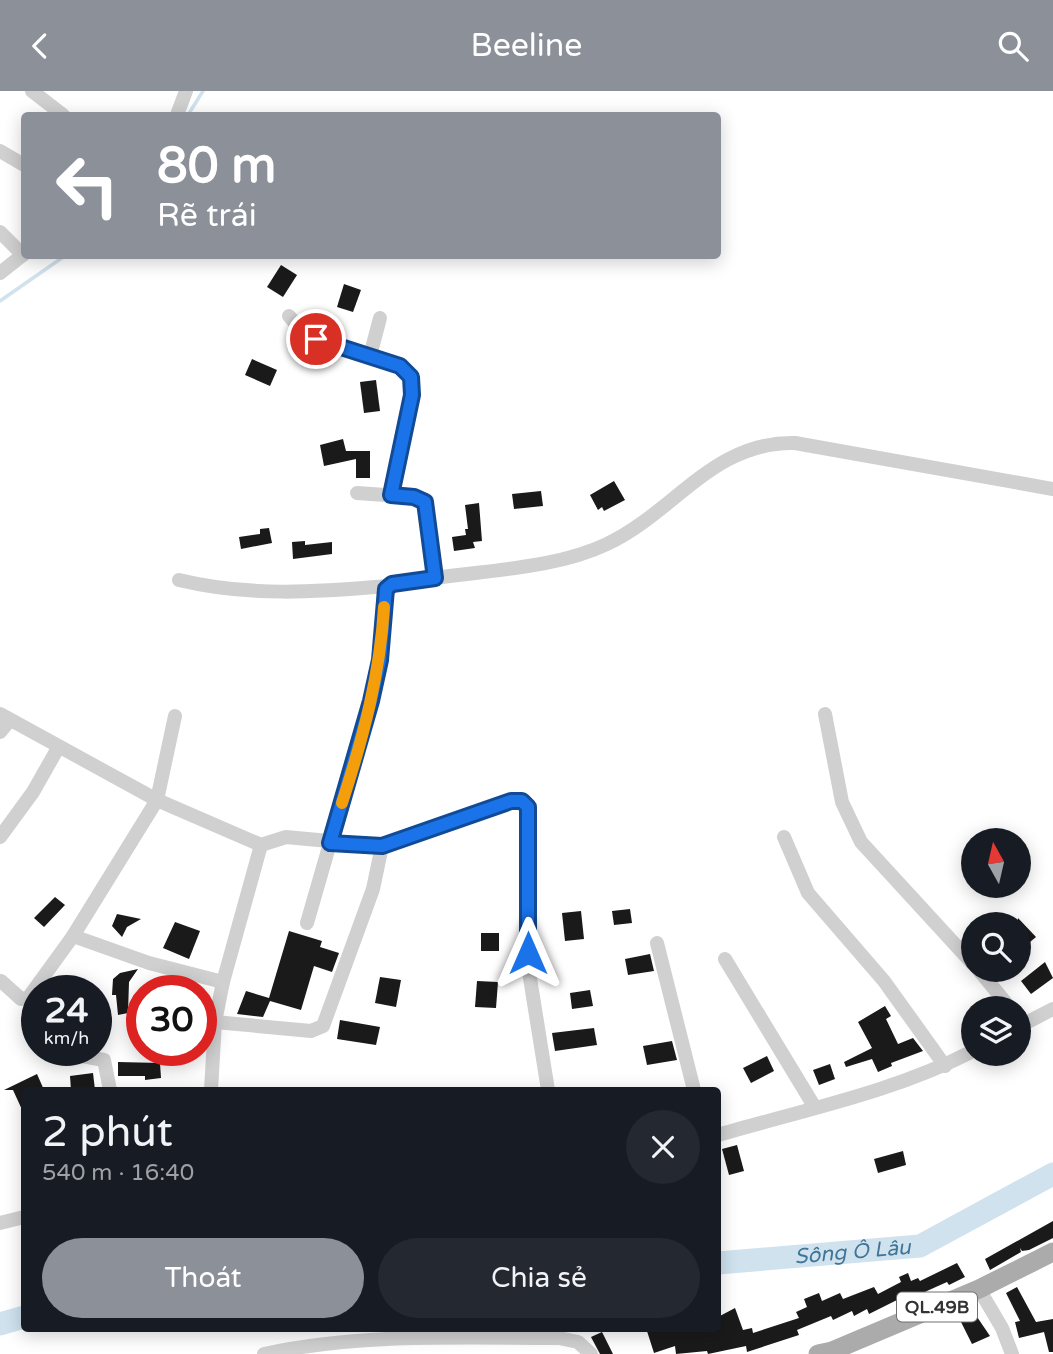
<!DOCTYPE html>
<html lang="vi">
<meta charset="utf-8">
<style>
body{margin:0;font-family:"Varela Round",sans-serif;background:#242831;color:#f1f3f6;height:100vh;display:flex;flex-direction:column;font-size:26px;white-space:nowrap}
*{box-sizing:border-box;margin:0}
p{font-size:23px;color:#9ea1a6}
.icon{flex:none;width:38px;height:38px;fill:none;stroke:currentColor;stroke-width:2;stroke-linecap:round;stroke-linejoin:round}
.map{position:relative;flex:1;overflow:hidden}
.drawer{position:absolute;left:21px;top:996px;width:700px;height:245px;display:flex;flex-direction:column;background:#171b24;border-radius:7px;box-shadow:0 4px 18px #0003}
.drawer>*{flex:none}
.hud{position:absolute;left:21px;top:21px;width:700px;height:147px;border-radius:7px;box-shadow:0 4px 18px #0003;background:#8c9099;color:#fff;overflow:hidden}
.needle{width:46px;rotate:352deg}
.buttons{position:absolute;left:961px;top:737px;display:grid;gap:14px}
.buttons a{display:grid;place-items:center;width:70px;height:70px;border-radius:50%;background:#171b24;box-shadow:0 4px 18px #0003;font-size:35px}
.speed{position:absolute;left:21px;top:884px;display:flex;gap:14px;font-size:35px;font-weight:700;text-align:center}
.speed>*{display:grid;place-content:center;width:91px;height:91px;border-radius:50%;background:#171b24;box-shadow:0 4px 18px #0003;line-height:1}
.speed small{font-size:18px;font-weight:400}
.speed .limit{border:10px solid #d22;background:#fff;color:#111}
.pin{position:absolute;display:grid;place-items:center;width:60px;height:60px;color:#fff;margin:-30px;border:4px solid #fff;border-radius:50%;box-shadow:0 2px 7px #0007}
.me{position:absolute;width:77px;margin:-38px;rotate:0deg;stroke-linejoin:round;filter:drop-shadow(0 0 5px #0008)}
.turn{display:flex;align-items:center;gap:24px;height:147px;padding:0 21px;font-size:32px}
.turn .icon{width:91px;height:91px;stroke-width:2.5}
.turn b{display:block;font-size:49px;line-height:60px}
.round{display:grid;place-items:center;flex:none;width:74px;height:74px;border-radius:37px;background:#242831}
.head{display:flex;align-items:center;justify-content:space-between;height:119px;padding:0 21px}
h1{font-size:42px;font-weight:600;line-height:52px}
.button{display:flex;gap:14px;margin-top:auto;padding:14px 21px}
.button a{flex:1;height:80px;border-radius:42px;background:#8c9099;color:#fff;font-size:28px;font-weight:600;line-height:80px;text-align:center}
.button a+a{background:#242831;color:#f1f3f6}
header{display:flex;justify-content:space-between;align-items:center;height:91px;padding:0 21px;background:#8c9099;color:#fff;font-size:32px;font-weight:600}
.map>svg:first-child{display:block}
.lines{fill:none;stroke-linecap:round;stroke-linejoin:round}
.stream{stroke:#cfe2ee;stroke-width:3.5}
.river{stroke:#cfe2ee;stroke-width:23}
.building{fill:#1a1a1a}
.minor{stroke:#d0d0d0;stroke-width:14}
.major{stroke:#ababab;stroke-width:19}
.route-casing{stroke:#114b97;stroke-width:18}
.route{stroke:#1a73e8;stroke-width:12}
.slow{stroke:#f59e0b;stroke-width:12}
.labels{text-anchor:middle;stroke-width:7;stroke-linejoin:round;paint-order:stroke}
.shield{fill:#fff;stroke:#707070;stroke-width:2}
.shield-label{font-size:18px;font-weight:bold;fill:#333}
.water-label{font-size:21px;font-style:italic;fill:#3f7597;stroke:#fff}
</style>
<header><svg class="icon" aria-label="back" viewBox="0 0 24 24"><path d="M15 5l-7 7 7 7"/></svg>Beeline<svg class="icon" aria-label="search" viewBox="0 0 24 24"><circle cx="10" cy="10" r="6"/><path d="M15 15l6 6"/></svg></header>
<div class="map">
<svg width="1053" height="1263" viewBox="0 0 1053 1263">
<rect width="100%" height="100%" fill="#fff"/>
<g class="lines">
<!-- stream -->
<g class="stream">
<polyline points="188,24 203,0"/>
<polyline points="0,210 66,164"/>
</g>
<!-- river -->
<g class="river">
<path id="s1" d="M718,1172L920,1155L1053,1083"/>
<polyline points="0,1233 24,1226"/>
</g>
</g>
<!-- building -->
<g class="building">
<polygon points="281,174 297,184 283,206 267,196"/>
<polygon points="344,193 361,199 353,221 337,216"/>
<polygon points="252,268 277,279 270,295 245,284"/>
<polygon points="376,289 380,320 364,322 360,291"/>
<polygon points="343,348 346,360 370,360 370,387 356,387 356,368 324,375 320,354"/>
<polygon points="614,390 625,409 604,420 602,416 598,419 590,404"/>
<polygon points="541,400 543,415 514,418 512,403"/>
<polygon points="479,412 482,450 473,451 475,457 454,460 452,446 466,444 465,438 468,438 465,414"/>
<polygon points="269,437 272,452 241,458 239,446 260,443 260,438"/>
<polygon points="305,450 305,454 332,451 332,463 293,468 292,451"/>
<polygon points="55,806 65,814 44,836 34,827"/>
<polygon points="630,818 632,832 614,834 612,820"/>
<polygon points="581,820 584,848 565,850 562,822"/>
<polygon points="117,823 141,828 127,836 122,846 112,835"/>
<polygon points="1018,827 1036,846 1018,861"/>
<polygon points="175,831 200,840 189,868 163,857"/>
<polygon points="289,840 322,850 320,856 339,862 332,881 314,875 301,919 270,910 263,926 237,923 246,900 269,907"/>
<rect x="481" y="842" width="18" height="18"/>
<polygon points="650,863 654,880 628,884 625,868"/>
<polygon points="1045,871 1053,887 1031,903 1021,890"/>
<polygon points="138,878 129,891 128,922 118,924 116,904 112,904 113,888 120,882"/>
<polygon points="380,886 401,889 396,916 375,912"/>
<polygon points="477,890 498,891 496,917 475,916"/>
<polygon points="590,899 593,915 572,918 570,902"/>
<polygon points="885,915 891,925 886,928 898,953 913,947 923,960 891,972 892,975 878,981 872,968 846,976 844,971 872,957 858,931"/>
<polygon points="340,929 380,936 376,954 337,948"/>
<polygon points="594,937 597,954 555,960 552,942"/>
<polygon points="672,950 677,969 647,974 643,955"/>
<polygon points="767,965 774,980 751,992 743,977"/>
<polygon points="118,971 160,972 161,987 145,989 145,985 118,985"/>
<polygon points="830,973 835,988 819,994 813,979"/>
<polygon points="93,982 95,999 71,999 70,985"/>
<polygon points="37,983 44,999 24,999 24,1023 13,999 4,999"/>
<polygon points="737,1054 744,1080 729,1084 722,1058"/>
<polygon points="903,1060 906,1074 878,1082 874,1068"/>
<polygon points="1053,1130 1053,1147 1029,1159 1022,1160 1020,1157 1021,1161 990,1179 985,1168"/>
<polygon points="957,1172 965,1186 949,1194 947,1191 909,1208 907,1204 869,1223 867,1218 854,1225 852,1220 833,1229 831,1225 797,1239 799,1244 747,1261 746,1255 708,1263 707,1260 676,1263 675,1255 654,1262 646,1237 718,1237 718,1226 735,1217 743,1239 752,1237 753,1242 799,1227 796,1221 807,1216 804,1208 819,1202 822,1210 840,1202 843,1208 874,1196 878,1203 901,1191 899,1186 908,1182 911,1190 918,1187 920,1190"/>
<polygon points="1017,1196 1036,1231 1053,1228 1053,1261 1049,1261 1044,1241 1019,1247 1015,1231 1020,1230 1006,1202"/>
<polygon points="973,1220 990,1245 972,1253 959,1227"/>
<polygon points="602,1241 613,1263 600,1263 591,1246"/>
</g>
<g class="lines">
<!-- minor -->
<g class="minor">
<polyline points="32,0 63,24"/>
<polyline points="177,24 186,0"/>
<polyline points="0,60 24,74"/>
<polyline points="0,141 23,164"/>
<polyline points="0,182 24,163"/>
<polyline points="289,225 301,239 316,248 400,275 411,286 412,305 391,404"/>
<polyline points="370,265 380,227"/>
<polyline points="357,402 414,406 425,411 435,487"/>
<path d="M179,489C249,506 317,501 388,495"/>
<polyline points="0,623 157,709 261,754 223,891 215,931 211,999"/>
<polyline points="825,623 842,711 861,751 973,873"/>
<polyline points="0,641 10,629"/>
<polyline points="0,746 33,701 58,657"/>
<polyline points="784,746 808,802 884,890 945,975"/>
<polyline points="261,754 286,746 382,755 511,710 526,712 529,881 548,999"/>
<path d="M307,832L371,610L380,569L384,503L388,495C402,489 420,489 435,487C490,479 557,477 607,453C675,421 713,350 795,352L1053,398"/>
<polyline points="73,845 149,872 223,891"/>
<polyline points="657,852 694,999"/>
<polyline points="725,868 814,1015"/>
<polyline points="978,878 1010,917"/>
<polyline points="1,890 21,908 28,907 73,845 157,709 175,625"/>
<polyline points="215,931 311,940 323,935 373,798 382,755"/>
<polyline points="1018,936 1053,918"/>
<polyline points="49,959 104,969 110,999"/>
<path d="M718,1044C803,1019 894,1001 973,960"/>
<polyline points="0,1132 24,1126"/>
<polyline points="979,1198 1002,1237 1012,1263"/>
<path d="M264,1263C360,1242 462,1247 559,1247L578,1251L591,1263"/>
</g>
<!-- major -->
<polyline class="major" points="818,1263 832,1260 979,1198 1053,1161"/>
</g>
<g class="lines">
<!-- route casing -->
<g class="route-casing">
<polyline id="route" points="316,248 400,275 411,286 412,304 391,404 414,406 425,411 435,487 392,493 386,498 380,569 371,610 330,752 382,755 511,710 522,710 528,716 528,862"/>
</g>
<!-- route -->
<use href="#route" class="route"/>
<!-- slow -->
<path class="slow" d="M342,712C363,647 380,584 384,516"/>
</g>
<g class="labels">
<!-- shield labels -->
<rect class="shield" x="897" y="1201.5" width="80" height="29" rx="5"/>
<g class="shield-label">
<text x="937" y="1222">QL.49B</text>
</g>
<!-- water labels -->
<g class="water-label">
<text dy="7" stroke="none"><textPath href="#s1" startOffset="135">Sông Ô Lâu</textPath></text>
</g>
</g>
</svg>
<div class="buttons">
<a><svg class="needle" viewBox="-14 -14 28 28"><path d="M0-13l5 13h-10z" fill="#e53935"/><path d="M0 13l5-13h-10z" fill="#9ea1a6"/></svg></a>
<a><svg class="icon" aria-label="search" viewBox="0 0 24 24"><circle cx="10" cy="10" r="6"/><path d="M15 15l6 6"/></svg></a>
<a><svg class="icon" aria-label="layers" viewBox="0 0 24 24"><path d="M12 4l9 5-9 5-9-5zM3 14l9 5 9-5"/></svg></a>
</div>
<div class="speed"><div>24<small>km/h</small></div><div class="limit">30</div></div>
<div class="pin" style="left:316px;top:248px;background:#d93025"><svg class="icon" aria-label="arrive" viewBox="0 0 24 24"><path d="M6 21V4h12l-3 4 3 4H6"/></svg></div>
<svg class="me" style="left:528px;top:862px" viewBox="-20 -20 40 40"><path d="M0-17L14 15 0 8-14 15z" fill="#1a73e8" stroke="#fff" stroke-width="4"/></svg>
<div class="hud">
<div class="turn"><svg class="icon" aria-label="left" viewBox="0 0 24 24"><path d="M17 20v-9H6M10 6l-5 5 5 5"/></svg><div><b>80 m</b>Rẽ trái</div></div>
</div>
<section class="drawer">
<div class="head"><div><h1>2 phút</h1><p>540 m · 16:40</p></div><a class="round"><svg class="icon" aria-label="close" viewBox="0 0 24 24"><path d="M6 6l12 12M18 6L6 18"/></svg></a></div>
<div class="button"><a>Thoát</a><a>Chia sẻ</a></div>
</section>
</div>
